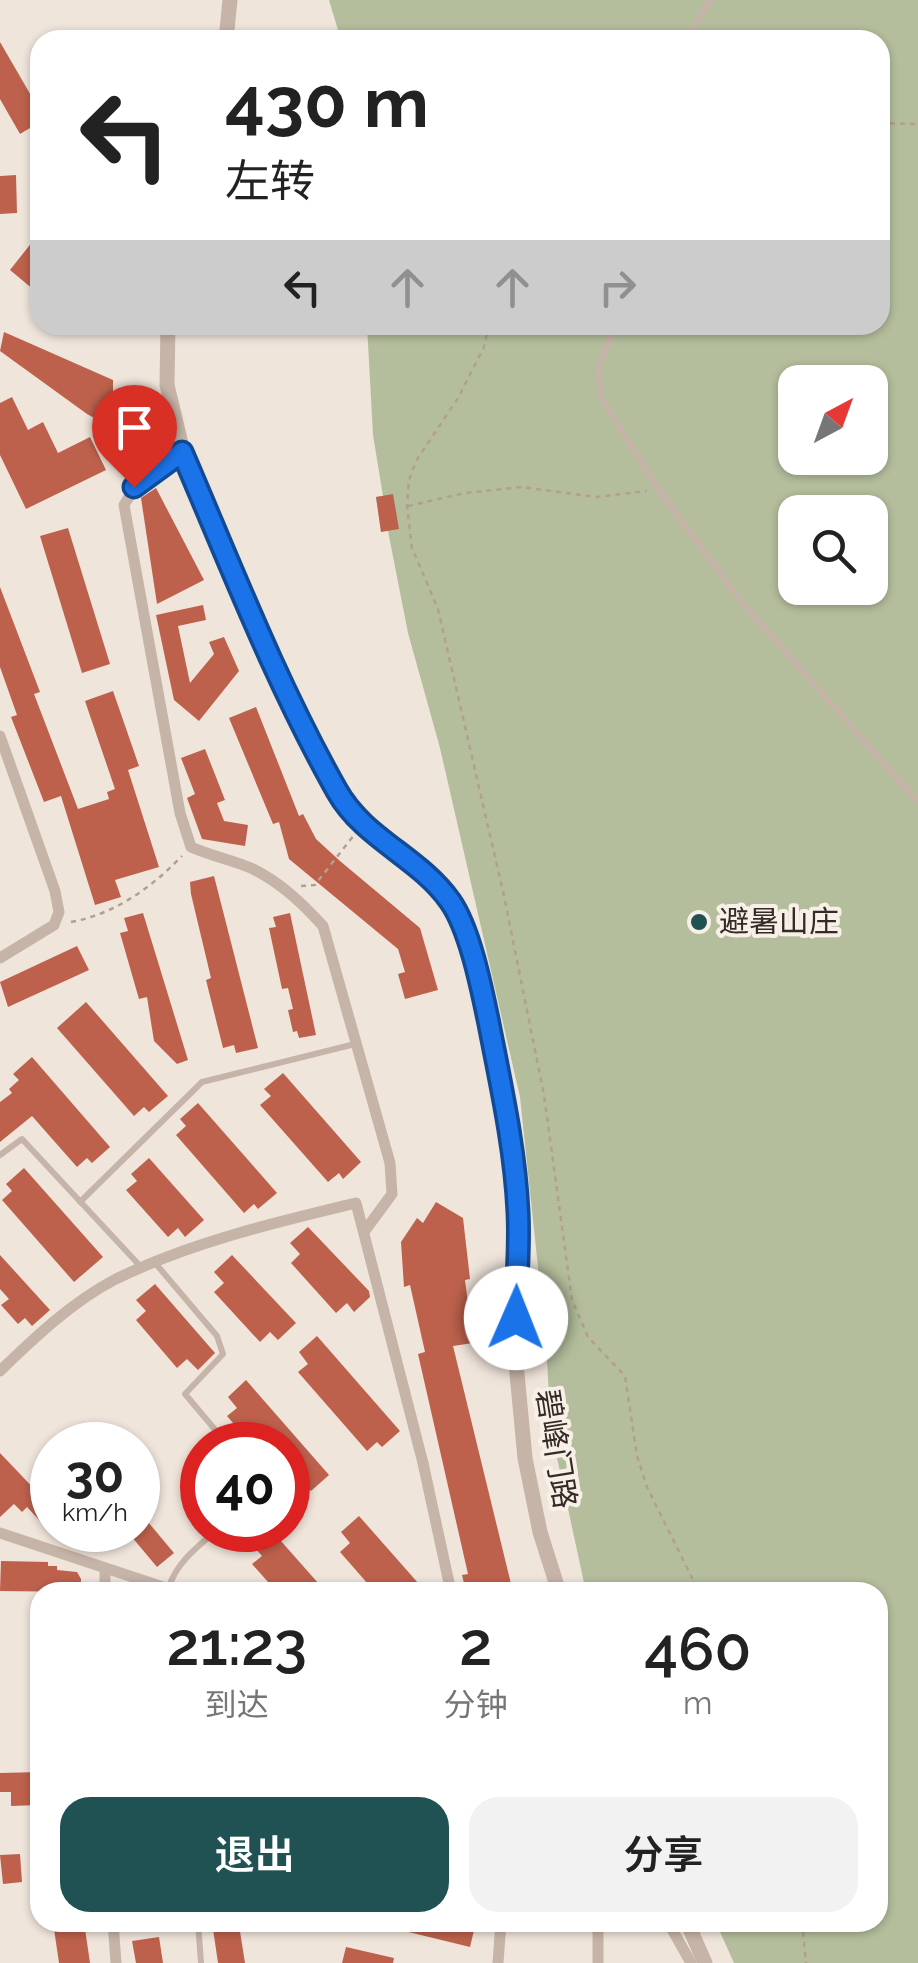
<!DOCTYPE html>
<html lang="zh">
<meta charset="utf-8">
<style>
body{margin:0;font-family:Raleway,"Noto Sans SC",sans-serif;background:#f2f2f2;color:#222;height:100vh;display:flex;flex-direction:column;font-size:38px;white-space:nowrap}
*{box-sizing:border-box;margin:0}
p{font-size:32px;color:#767676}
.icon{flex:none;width:55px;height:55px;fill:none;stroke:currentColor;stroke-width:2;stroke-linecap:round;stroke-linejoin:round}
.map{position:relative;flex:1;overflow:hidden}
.panel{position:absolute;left:30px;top:1582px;width:858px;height:350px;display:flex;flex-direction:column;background:#fff;border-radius:30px;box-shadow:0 2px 8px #0004}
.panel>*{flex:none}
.top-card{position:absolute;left:30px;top:30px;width:860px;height:305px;border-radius:30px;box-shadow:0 2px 8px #0004;background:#fff;color:#222;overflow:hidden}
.needle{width:65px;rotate:41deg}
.buttons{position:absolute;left:778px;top:365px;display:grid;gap:20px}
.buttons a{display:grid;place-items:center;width:110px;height:110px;border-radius:20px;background:#fff;box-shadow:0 2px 8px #0004;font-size:50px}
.speed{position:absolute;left:30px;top:1422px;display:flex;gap:20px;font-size:50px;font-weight:700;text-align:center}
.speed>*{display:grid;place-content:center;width:130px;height:130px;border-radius:50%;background:#fff;box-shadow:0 2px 8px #0004;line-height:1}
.speed small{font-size:25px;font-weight:400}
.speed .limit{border:15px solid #d22;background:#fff;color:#111}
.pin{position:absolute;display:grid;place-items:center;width:85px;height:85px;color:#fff;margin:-102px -42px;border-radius:50% 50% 50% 0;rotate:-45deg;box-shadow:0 0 10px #0007}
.pin .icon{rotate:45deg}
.me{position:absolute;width:110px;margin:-55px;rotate:1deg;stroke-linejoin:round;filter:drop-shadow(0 0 8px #0008)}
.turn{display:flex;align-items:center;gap:35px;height:210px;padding:0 30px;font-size:45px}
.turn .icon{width:130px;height:130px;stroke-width:2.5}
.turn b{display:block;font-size:70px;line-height:85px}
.lanes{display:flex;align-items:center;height:95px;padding:0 30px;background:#0003;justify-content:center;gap:50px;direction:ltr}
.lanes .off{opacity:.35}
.eta{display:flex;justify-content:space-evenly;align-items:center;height:170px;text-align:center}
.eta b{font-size:60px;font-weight:600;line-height:70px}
.cta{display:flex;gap:20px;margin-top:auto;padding:20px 30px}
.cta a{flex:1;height:115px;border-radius:30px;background:#205253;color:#fff;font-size:40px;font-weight:600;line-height:115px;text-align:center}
.cta a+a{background:#f2f2f2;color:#222}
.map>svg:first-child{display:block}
.green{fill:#b4be9c;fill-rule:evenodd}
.building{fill:#bd614c}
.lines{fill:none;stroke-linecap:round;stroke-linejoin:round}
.path{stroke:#b39e92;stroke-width:2.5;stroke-dasharray:5 5;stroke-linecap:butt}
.service{stroke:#c7b4a8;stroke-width:6}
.minor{stroke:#c7b4a8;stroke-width:11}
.tertiary{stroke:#c7b4a8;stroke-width:15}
.route-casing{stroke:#114b97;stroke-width:25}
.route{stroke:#1a73e8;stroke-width:18}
.poi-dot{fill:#205253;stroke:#f8efe7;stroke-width:4}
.labels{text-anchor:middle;stroke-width:8;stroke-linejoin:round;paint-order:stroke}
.poi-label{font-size:30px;fill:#342b28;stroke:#f8efe7;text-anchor:start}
.street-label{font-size:30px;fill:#342b28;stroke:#f8efe7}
</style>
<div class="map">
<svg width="918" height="1963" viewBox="0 0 918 1963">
<rect width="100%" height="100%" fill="#f0e5db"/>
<!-- green -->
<path class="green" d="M329,0H918V1963H734L716,1923L878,1922V1592H586L551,1430L546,1343L520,1097L440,748L408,633L388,531H381L376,497L383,496L373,435L367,325H880V40H341ZM795,382H870V458H795ZM795,512H870V588H795Z"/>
<!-- building -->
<g class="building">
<polygon points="0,42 40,111 40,122 20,134 0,99"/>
<polygon points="16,175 17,213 0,214 0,176"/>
<polygon points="40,232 40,295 10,270"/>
<polygon points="4,332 113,380 113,428 87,414 0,351"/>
<polygon points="12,397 28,430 43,422 58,453 90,437 106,470 26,509 0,455 0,403"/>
<polygon points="156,488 204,580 157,604 141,498"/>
<polygon points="393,494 399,529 381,532 376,497"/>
<polygon points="68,528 110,664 82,673 40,536"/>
<polygon points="0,587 40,692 34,694 78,809 109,799 107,792 115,789 85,701 113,691 139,766 128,770 159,867 115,880 121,897 95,905 61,796 44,802 11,717 17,715 0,667"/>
<polygon points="203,605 206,620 178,626 190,683 214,654 209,642 224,637 239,671 199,721 174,700 156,615"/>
<polygon points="256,707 299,816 303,814 316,839 340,861 420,928 438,990 405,999 398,974 405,972 398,949 289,859 279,822 273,824 229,718"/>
<polygon points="205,749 225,800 217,803 224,821 248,825 245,846 202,839 187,798 195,794 181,758"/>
<polygon points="214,876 258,1048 236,1053 234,1045 223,1048 206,980 211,978 191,894 190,882"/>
<polygon points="143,913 188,1060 177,1064 154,1041 147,997 139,999 120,933 128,931 124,918"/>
<polygon points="290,913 316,1035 299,1038 297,1031 293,1032 288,1010 293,1009 288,988 282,989 269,928 276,927 273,917"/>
<polygon points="77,946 89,970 8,1007 0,982"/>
<polygon points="86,1002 168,1096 149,1112 144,1107 134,1116 57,1028"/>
<polygon points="32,1057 110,1147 92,1163 87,1158 77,1167 32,1116 0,1142 0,1102 12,1093 9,1089 19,1080 13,1074"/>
<polygon points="283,1073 361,1162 343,1179 339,1173 328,1182 260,1105 271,1096 264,1089"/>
<polygon points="198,1103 277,1193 258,1209 254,1204 244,1213 176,1135 186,1126 180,1119"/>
<polygon points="149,1158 204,1220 185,1237 178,1228 168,1237 126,1190 137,1181 131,1174"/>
<polygon points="24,1168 103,1257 74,1282 2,1200 12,1191 6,1184"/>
<polygon points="436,1202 463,1218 470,1279 465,1280 473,1343 453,1346 513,1592 466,1592 462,1575 468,1574 418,1354 425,1352 410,1285 404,1287 401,1242 417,1218 423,1223"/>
<polygon points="308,1227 369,1291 370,1297 354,1312 347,1303 336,1313 291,1263 300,1254 290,1243"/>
<polygon points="0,1255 50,1310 32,1326 25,1318 18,1324 1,1305 9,1299 0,1289"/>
<polygon points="232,1255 296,1323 278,1340 270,1332 260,1342 214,1292 224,1283 214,1272"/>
<polygon points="155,1284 215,1353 198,1370 187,1359 177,1368 136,1320 146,1311 136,1300"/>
<polygon points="317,1336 400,1431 382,1447 377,1442 367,1451 298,1372 308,1364 299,1352"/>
<polygon points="246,1380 329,1475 311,1491 306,1486 296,1495 288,1485 288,1445 252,1445 227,1416 237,1408 228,1397"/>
<polygon points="0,1453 40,1495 52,1483 52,1534 27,1507 22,1512 14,1504 0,1517"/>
<polygon points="138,1510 174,1553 157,1567 126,1530 138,1530"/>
<polygon points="359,1516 426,1592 375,1592 340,1552 350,1543 341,1532"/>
<polygon points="273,1532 326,1592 277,1592 252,1564 262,1556 255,1548"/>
<polygon points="1,1561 48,1562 48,1566 57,1566 57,1570 77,1572 81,1579 81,1592 0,1591"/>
<polygon points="40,1772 40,1805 11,1806 11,1792 0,1792 0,1773"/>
<polygon points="20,1854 22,1882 3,1884 0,1855"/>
<polygon points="53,1922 84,1922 90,1963 59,1963"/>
<polygon points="389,1922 476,1922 470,1947 388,1927"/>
<polygon points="239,1925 245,1963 218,1963 213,1929"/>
<polygon points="159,1937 163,1963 136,1963 132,1941"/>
<polygon points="346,1947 394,1958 393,1963 342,1963"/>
</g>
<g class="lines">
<!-- path -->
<g class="path">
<polyline points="880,123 918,124"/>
<polyline points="489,325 484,347 458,398 416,461 409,480 407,506 412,548 438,609 504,896 544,1095 572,1300 588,1337 625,1376 637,1456 647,1487 699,1592"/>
<polyline points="408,506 465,493 522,487 596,497 647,491"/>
<polyline points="301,886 315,885 354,835"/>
<path d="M71,922C115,914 151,888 182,856"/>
<polyline points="802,1922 806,1963"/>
</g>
<!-- service -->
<g class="service">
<polyline points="686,40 710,0"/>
<polyline points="38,204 40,202"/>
<polyline points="616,325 599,365 600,396 659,490 740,600 918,802"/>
<polyline points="0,1155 22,1139 142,1268"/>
<polyline points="80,1202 202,1082 355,1044"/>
<polyline points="156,1264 217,1336 223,1354 185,1394 228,1445"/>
<path d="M168,1589C177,1562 196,1548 217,1530"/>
<polyline points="198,1922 201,1963"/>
</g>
<!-- minor -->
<g class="minor">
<path d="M183,452L135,487L124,505L180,813L191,847C211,856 233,860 253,869C281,883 302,903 323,926L390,1163L392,1194L364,1232"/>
<polyline points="0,736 55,891 59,912 54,925 0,958"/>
<path d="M0,1371C34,1338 72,1302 114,1280C188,1243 277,1222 356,1203L423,1463L451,1592"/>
<polyline points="0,1533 178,1592"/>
<polyline points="105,1568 105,1592"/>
<polyline points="113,1922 116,1963"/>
<polyline points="668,1922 691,1963"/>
<polyline points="498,1963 501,1922"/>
<polyline points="598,1963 598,1922"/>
</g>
<!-- tertiary -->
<g class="tertiary">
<polyline points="226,40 230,0"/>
<polyline points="168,325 167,385 183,452 303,728 340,796 379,840 414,862 435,881 454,906 480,979 509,1122 518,1213 515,1353 525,1458 540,1532 559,1592"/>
<polyline points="687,1922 705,1963"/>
</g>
</g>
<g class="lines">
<!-- route casing -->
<g class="route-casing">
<path id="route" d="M134,487L182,452C231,566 276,683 337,791C364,839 419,857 450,901C470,929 482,990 489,1024C501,1086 515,1148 518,1212C520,1247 516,1283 516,1318"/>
</g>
<!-- route -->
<use href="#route" class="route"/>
</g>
<!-- markers -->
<circle class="poi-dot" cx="699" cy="922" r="10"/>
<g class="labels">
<!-- poi labels -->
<g class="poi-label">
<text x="719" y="932">避暑山庄</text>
</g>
<!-- street labels -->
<g class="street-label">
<text transform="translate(556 1449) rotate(81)" y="10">碧峰门路</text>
</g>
</g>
</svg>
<div class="buttons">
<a><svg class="needle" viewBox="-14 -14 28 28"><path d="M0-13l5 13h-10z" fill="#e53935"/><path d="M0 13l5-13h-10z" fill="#767676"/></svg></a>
<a><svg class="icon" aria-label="search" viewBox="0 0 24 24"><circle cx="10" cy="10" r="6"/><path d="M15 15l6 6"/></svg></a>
</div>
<div class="speed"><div>30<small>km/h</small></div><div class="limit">40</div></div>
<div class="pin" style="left:134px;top:487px;background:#d93025"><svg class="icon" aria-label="arrive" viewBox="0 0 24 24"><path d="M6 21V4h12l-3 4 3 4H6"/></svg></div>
<svg class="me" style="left:516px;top:1318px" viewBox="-20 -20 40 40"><circle r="19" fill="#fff"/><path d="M0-13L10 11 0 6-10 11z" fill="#1a73e8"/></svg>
<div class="top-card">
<div class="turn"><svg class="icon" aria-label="left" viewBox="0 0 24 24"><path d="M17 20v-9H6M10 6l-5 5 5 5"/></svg><div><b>430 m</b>左转</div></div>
<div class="lanes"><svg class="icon" aria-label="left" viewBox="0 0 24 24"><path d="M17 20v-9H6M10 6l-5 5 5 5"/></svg><svg class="icon off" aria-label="ahead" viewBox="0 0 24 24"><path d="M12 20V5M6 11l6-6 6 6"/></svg><svg class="icon off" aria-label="ahead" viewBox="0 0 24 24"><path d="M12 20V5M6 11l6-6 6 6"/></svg><svg class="icon off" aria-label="right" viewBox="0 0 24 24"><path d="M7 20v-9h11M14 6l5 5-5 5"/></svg></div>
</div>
<section class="panel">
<div class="eta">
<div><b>21:23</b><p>到达</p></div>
<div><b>2</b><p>分钟</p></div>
<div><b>460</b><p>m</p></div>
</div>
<div class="cta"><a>退出</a><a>分享</a></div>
</section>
</div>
